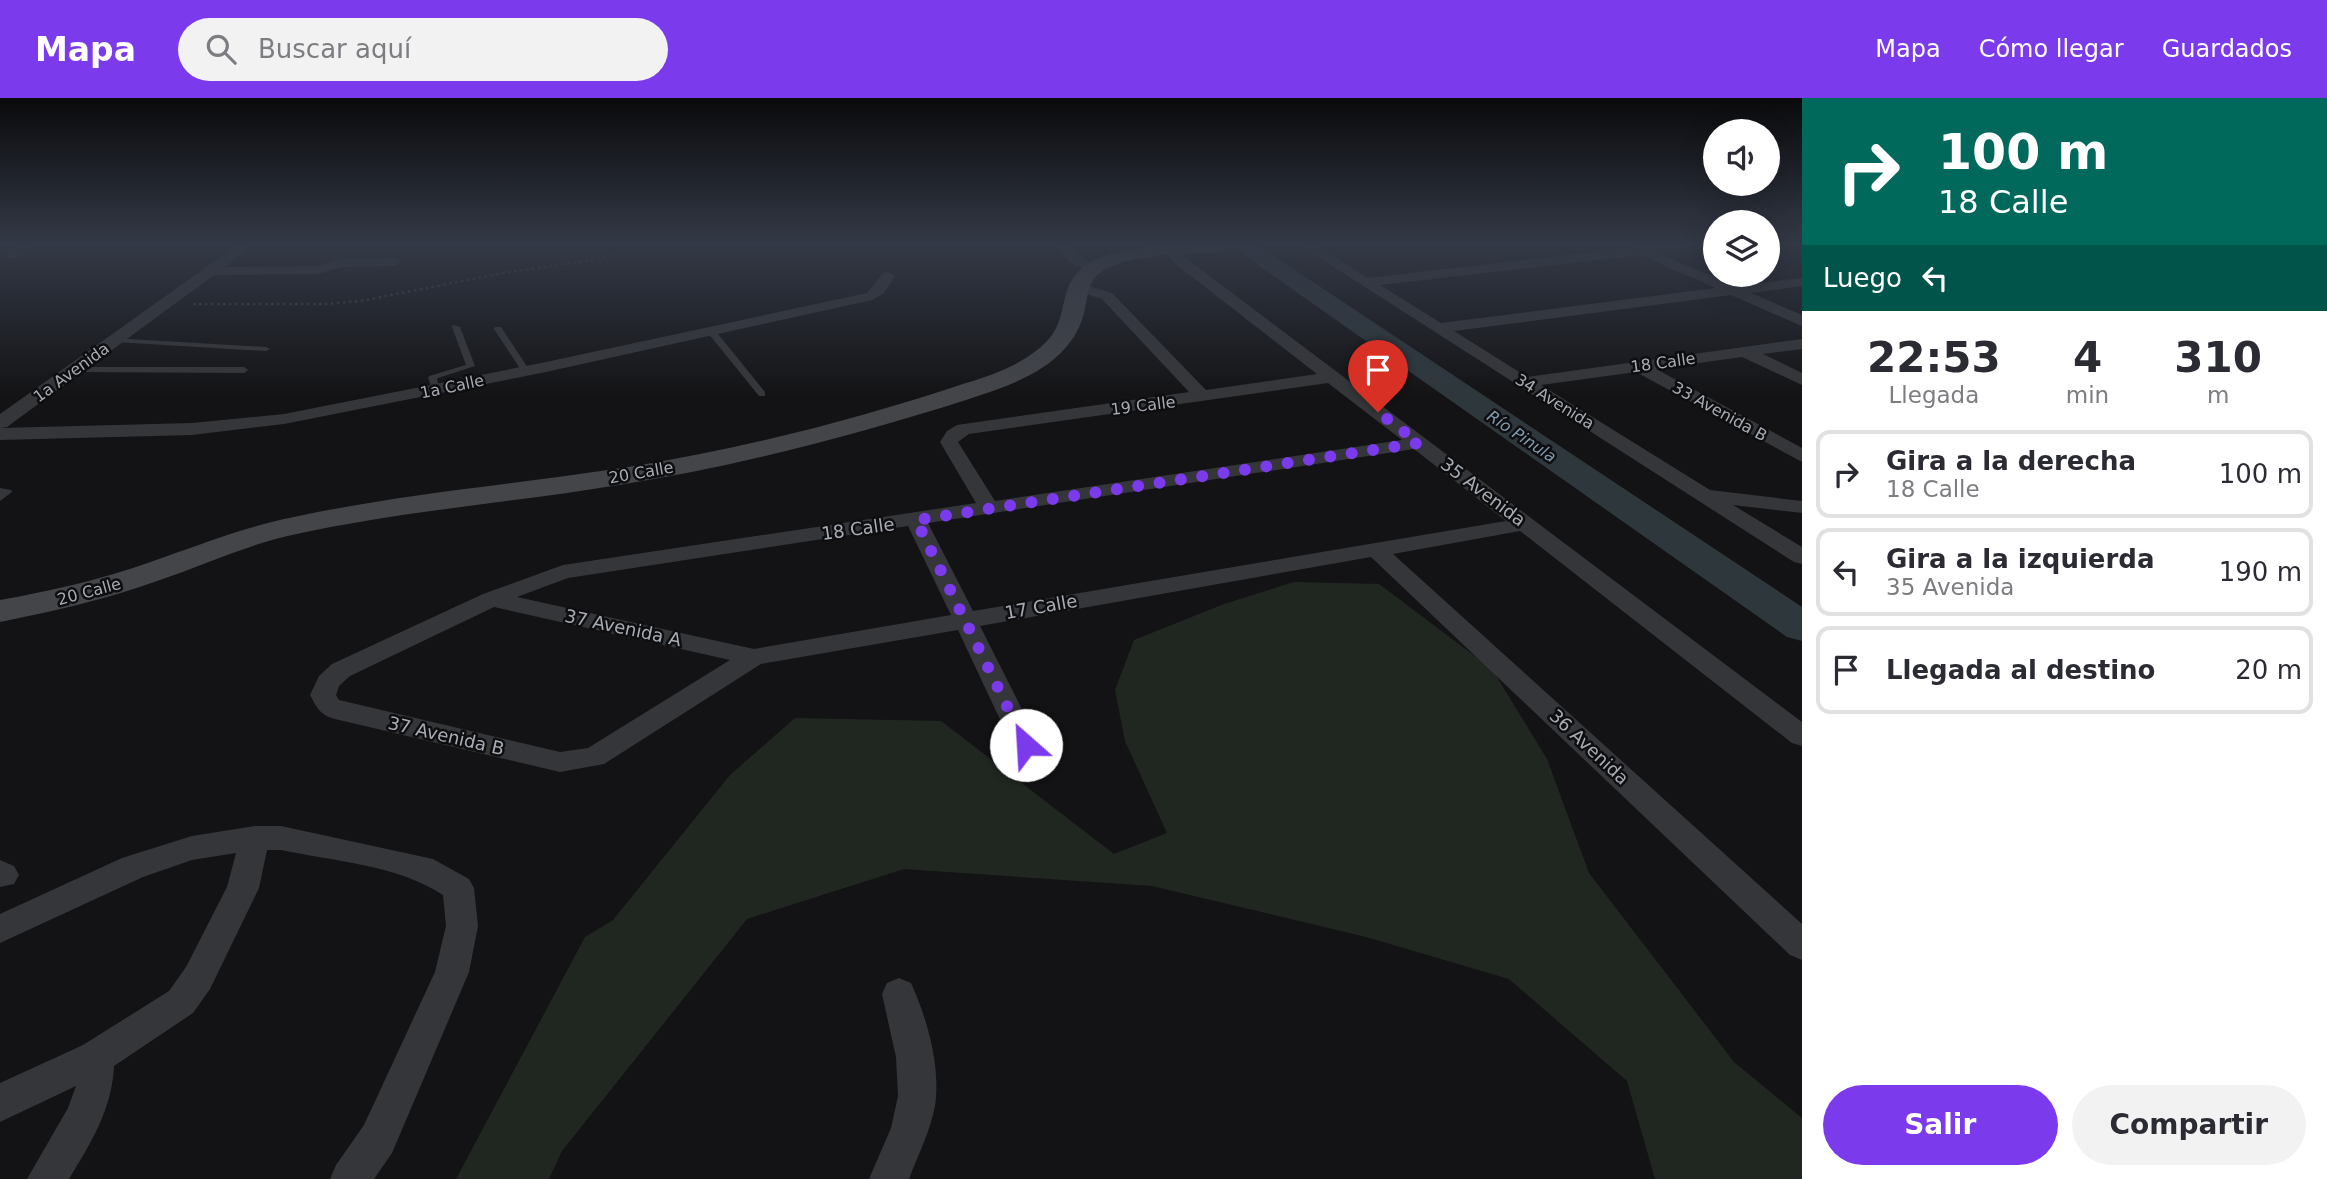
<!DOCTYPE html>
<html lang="es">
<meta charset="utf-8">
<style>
body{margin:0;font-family:"DejaVu Sans",sans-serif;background:#f2f2f3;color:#2b2b33;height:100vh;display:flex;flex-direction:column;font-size:26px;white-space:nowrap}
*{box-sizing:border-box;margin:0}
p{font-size:23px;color:#7c7c81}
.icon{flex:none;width:38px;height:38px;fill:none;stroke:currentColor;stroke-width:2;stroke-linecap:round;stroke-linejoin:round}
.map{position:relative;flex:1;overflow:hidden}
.side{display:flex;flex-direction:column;background:#fff;width:525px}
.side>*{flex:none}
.banner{background:#00695c;color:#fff;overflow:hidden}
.controls{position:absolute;left:1703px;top:21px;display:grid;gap:14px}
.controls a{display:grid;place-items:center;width:77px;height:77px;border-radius:50%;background:#fff;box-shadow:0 7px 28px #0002;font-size:35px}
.pin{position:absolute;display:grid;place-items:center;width:60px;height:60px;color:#fff;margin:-72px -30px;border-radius:50% 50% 50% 0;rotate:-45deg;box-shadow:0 0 7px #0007}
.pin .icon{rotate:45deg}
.me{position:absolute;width:77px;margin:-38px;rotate:334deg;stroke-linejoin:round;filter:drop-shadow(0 0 5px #0008)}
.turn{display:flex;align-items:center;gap:24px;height:147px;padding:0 21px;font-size:32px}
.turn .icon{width:91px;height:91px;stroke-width:2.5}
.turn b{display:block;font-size:49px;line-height:60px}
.then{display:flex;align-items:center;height:66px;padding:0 21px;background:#0003;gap:14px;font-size:26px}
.eta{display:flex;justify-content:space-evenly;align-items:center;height:119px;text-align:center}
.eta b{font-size:42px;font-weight:800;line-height:49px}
.cta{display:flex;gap:14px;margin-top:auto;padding:14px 21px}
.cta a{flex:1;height:80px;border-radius:42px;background:#7c3aed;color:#fff;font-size:28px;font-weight:800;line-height:80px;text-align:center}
.cta a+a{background:#f2f2f3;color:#2b2b33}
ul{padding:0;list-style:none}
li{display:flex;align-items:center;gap:21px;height:88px;margin:0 14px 10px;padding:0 7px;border:4px solid #e1e1e2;border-radius:14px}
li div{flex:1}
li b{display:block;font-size:26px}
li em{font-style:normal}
header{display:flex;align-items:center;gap:42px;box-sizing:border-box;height:98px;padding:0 35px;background:#7c3aed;color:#fff}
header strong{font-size:33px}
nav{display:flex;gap:38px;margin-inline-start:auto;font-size:24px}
.search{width:490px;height:63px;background:#f2f2f3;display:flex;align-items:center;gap:18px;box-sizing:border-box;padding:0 24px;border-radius:38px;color:#7c7c81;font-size:26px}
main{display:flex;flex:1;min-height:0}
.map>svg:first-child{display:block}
.green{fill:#202720}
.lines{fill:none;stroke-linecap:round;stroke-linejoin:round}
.river{fill:#2e373c;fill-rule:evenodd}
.path{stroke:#3b3d40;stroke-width:2.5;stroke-dasharray:2.5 3.5;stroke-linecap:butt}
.service{fill:#353639;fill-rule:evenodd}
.minor{fill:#353639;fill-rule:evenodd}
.secondary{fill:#434549;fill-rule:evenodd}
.route{stroke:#7c3aed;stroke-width:12;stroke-dasharray:0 21.6}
.labels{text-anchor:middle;stroke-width:5;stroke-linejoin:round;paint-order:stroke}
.far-street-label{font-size:16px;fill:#a6abb4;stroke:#0e0e10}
.far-water-label{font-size:16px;font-style:italic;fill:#7f9bad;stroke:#0e0e10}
.street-label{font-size:18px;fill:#a6abb4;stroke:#0e0e10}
</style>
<header>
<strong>Mapa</strong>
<div class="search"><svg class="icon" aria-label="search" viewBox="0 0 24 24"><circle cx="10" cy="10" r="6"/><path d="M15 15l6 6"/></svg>Buscar aquí</div>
<nav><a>Mapa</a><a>Cómo llegar</a><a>Guardados</a></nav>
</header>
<main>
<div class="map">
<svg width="1802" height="1081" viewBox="0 0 1802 1081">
<rect width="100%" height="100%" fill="#131315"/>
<!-- green -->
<polygon class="green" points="1294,484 1379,486 1492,571 1547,661 1589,775 1734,964 1802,1020 1802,1081 1655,1081 1627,983 1509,881 1366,839 1152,788 904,771 747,821 562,1053 549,1081 456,1081 585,839 613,822 730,677 795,620 941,623 1114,756 1167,735 1125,643 1115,592 1134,542 1224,506"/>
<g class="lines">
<!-- river -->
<polygon class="river" points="1231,148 1259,148 1802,509 1802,543 1787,539"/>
<!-- path -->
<polyline class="path" points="193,206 325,206 361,203 508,174 587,163 649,148"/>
<!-- service -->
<g class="service">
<polygon points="453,227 460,229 475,268 438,280 437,281 440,291 433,293 428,280 429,278 466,267 452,229"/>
<polygon points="495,229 501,229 530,273 529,275 523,275 494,231"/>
<polygon points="708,231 714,231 765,294 765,298 759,298 708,235"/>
<polygon points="112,240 266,249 270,251 266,253 115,244 112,244"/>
<polygon points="73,269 244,269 248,272 244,275 76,274 73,273"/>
<polygon points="0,390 11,392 12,394 0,403"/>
</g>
<!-- minor -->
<g class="minor">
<polygon points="18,148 35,148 18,159 8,159 8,153"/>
<polygon points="236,148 252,148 225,169 317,168 340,161 395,160 402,164 395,168 341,169 318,176 214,177 7,329 1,330 192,325 284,316 546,264 867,195 883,175 888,174 895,178 884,195 872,202 546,274 284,326 192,337 0,342 0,316"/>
<polygon points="1054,148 1069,148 1084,161 1101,170 1094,174 1074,167"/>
<path d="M1159,148H1174L1183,158L1802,624V648L1792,645L1520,433L1393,456L1802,826V862L1790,857L1371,459L980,528L1040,647L1036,654L1026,657L1016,654L1012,647L958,532L761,566L604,666L560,674L335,621C320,617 317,610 310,597L319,578L332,566L483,496L563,467L976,405L940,344L947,333L957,327L1189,294L1102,201L1073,192L1071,189L1073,186L1078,185L1112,195L1206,292L1317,276L1173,164ZM1328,285L1402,342L995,403L958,344L969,336ZM1414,351L1506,423L973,513L928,425ZM908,428L951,517L754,551L517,499L568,480ZM494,509L730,562L588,650L560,654L339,602L336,597L339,588L350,578Z"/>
<path d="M1301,148H1317L1368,180L1646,148H1689L1682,152L1658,155L1735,188L1802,180V188L1751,195L1802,217V228L1731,197L1454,233L1527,279L1802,241V251L1763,256L1802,275V287L1742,259L1656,271L1802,350V364L1636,274L1541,287L1710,392L1802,403V415L1733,407L1802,449V466L1794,464ZM1640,157L1716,190L1441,225L1380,187Z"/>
<path d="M255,728H281L433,761L469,781L474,790L478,828L469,874L392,1055L374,1081H330L336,1067L364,1027L435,874L446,828L443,797C398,767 333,763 281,752H267L259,790L210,891L193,915L114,968C112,1011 91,1045 69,1081H27L68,1010L76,988L0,1024V985L83,947L169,893L186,869L227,789L236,755L192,762L143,779L0,845V816L122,760L192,738Z"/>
<polygon points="0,762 14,768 19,777 14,786 0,789"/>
<path d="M899,880L911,885C927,920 941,969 935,1008C930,1034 918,1057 909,1081H869L891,1030L898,998L896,959L882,896L887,885Z"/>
</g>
<!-- secondary -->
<path class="secondary" d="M1153,148H1234L1224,154C1186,157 1134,153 1101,174C1085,185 1088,206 1082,222C1064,271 1011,287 966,302C853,338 737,368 619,387C510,405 400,413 292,437C247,447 204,467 160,482C108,501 54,513 0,524V502C45,494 90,484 133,470C187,452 238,430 294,419C400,396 508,387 615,371C734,353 852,323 966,285C996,276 1032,263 1052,237C1062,223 1062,206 1068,190C1081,157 1122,152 1153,148Z"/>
</g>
<!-- sky -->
<linearGradient id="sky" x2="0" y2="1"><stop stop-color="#0a0a0c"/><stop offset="0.49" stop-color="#333946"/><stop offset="1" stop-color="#333946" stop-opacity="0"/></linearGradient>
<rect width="1802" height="299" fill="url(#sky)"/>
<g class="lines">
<!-- route -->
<polyline class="route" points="1026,647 916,422 1419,345 1378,314"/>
</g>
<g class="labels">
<!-- far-street labels -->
<g class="far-street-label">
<text transform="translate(1663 264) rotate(-8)" y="6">18 Calle</text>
<text transform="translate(71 274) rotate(-36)" y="6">1a Avenida</text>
<text transform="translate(452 288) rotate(-12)" y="6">1a Calle</text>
<text transform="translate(1555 303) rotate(32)" y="6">34 Avenida</text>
<text transform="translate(1143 307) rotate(-7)" y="6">19 Calle</text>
<text transform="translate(1720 313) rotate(29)" y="6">33 Avenida B</text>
<text transform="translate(641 374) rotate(-10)" y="6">20 Calle</text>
<text transform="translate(89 493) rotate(-15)" y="6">20 Calle</text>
</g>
<!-- far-water labels -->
<g class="far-water-label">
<text transform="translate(1522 338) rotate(34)" y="6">Río Pinula</text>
</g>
<!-- street labels -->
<g class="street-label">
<text transform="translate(1483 394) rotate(37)" y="6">35 Avenida</text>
<text transform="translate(858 431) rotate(-8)" y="6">18 Calle</text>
<text transform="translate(1041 509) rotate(-10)" y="6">17 Calle</text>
<text transform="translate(623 530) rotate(12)" y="6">37 Avenida A</text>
<text transform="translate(446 638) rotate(13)" y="6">37 Avenida B</text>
<text transform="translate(1589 649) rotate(43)" y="6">36 Avenida</text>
</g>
</g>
</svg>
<div class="controls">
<a><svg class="icon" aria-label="sound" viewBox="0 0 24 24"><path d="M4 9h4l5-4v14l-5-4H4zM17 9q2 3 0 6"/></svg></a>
<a><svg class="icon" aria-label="layers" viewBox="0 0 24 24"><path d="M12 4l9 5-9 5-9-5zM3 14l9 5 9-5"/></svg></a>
</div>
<div class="pin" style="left:1378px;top:314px;background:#d93025"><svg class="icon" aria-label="arrive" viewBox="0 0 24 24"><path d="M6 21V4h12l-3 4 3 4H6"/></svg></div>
<svg class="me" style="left:1026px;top:647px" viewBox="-20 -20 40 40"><circle r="19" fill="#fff"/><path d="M0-13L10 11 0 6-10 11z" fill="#7c3aed"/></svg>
</div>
<section class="side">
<div class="banner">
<div class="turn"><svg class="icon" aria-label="right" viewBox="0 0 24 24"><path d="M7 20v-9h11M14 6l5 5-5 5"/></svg><div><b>100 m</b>18 Calle</div></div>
<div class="then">Luego<svg class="icon" aria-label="left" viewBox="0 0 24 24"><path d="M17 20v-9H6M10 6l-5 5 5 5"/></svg></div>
</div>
<div class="eta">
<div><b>22:53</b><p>Llegada</p></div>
<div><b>4</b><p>min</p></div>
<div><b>310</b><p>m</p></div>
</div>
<ul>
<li><svg class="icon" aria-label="right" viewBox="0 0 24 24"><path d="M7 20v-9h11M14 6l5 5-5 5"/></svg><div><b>Gira a la derecha</b><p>18 Calle</p></div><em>100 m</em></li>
<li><svg class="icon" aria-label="left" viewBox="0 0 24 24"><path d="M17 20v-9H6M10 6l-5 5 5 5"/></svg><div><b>Gira a la izquierda</b><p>35 Avenida</p></div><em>190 m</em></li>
<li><svg class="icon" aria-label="arrive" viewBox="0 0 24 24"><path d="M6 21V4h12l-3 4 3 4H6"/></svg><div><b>Llegada al destino</b></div><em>20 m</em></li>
</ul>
<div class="cta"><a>Salir</a><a>Compartir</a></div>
</section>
</main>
